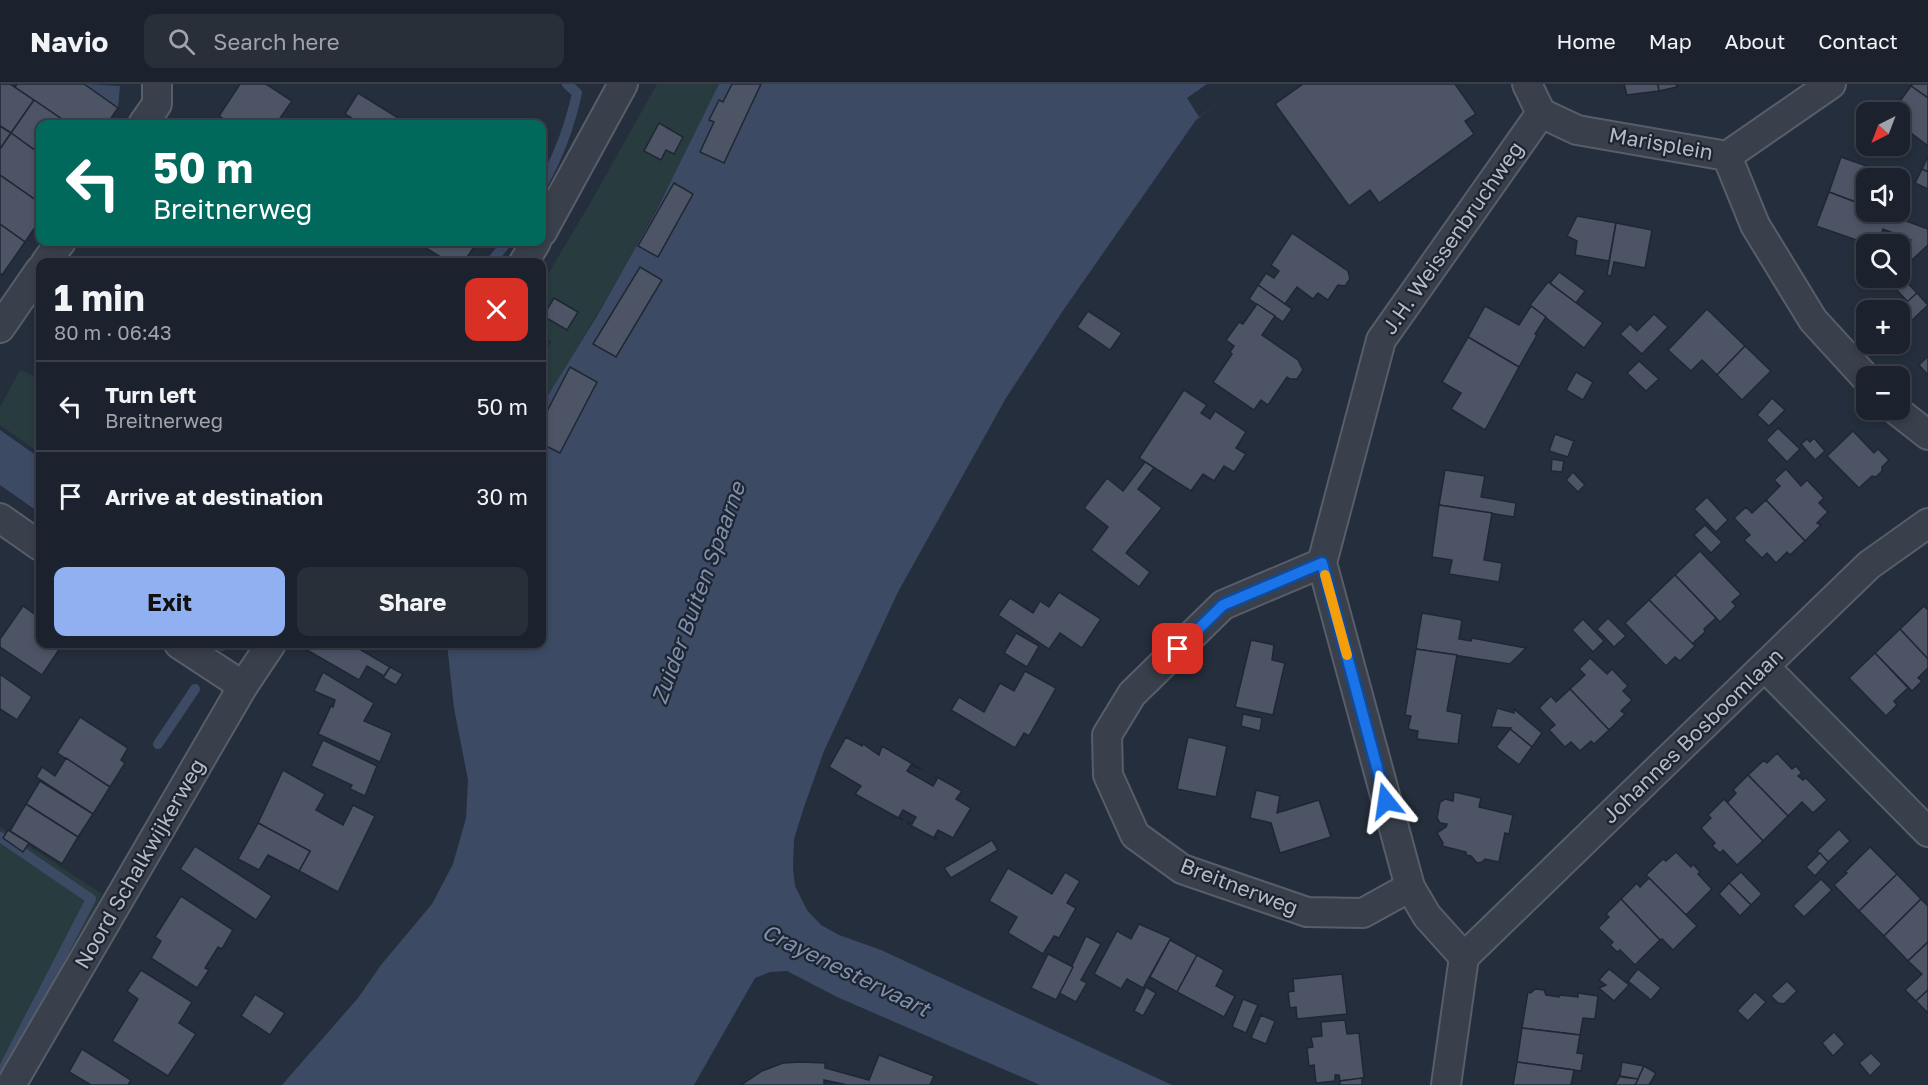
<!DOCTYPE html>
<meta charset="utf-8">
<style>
body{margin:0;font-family:"Golos Text",sans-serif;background:#292f39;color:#f1f3f6;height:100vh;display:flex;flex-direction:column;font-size:22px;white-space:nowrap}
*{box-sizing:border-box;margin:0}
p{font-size:20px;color:#a0a4aa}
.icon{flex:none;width:33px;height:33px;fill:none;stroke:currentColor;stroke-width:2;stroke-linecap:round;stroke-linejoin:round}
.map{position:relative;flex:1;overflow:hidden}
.details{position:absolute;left:36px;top:174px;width:510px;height:390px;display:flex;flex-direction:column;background:#1c222d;border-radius:12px;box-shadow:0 3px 9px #0003,0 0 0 2px #3a3f49}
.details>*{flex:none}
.guide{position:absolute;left:36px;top:36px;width:510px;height:126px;border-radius:12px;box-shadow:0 3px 9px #0003,0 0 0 2px #3a3f49;background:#00695c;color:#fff;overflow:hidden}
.needle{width:39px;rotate:222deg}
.tools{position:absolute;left:1856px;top:18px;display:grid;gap:12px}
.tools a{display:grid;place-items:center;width:54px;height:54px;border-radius:12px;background:#1c222d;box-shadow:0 3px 9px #0003,0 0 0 2px #3a3f49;font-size:30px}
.pin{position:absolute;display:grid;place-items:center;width:51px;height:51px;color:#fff;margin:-26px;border-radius:12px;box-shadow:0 3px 9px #0006}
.me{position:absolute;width:66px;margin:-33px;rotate:345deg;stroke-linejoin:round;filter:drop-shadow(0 0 4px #0008)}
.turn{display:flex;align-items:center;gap:21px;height:126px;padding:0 18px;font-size:27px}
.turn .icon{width:78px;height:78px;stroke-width:2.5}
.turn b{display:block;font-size:42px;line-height:51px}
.round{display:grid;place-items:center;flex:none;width:63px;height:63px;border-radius:12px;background:#292f39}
.head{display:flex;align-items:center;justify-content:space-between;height:102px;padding:0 18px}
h1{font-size:36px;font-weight:700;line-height:45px}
.action{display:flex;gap:12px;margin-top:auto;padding:12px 18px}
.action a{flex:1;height:69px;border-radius:12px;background:#90b0f1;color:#111;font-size:24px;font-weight:700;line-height:69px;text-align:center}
.action a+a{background:#292f39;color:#f1f3f6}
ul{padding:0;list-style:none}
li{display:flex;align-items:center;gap:18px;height:90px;padding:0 18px;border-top:2px solid #3a3f49}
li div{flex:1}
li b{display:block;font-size:22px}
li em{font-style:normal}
header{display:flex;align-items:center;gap:36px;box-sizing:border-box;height:84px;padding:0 30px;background:#1c222d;border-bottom:2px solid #3a3f49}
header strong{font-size:28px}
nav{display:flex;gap:33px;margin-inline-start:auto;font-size:21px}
.search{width:420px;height:54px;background:#292f39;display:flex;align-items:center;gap:15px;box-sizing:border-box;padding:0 21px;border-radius:12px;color:#a0a4aa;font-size:22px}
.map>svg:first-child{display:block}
.green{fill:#283b3e}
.water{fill:#3c4a64}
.pier{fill:#252e3c}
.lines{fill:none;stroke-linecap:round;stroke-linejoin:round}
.stream{stroke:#3c4a64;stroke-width:10}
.building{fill:#4c5465;stroke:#202733;stroke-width:1.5}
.street-casing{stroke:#575e6a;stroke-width:32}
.street{stroke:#39404c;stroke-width:28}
.route-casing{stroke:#114b97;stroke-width:15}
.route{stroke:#1a73e8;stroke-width:10}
.slow{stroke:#f59e0b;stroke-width:10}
.labels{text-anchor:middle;stroke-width:4.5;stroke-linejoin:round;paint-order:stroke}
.street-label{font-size:21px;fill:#b5bbc7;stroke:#1e2531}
.water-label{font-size:22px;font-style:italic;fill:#7e8fad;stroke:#1e2531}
</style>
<header>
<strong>Navio</strong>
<div class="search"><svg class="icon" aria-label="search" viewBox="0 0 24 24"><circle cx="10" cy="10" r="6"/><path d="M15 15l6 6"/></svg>Search here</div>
<nav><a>Home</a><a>Map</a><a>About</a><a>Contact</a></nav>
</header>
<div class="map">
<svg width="1928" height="1001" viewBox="0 0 1928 1001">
<rect width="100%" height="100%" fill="#252e3c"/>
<!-- green -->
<g class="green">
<path d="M657,0H719C667,111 607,217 542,321V200L592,116Z"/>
<polygon points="20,286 40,294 40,369 0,341 0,323"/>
<polygon points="0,743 102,810 14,987 0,978"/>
</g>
<!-- water -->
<g class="water">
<polygon points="85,0 120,2 118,24"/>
<polygon points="719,0 1242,0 1196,36 1062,228 1006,314 898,508 824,667 804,723 794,755 793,785 795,802 807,826 821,841 839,851 881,866 1172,1001 1040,1001 837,913 787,887 770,888 755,894 694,1001 282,1001 358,914 381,881 432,820 453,780 466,734 468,696 454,624 447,560 542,560 542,321 597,232 656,127"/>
<polygon points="0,346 40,374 40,429 0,401"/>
</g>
<!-- pier -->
<polygon class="pier" points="1207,0 1244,0 1199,33 1187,14"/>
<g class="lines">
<!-- stream -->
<g class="stream">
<path d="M542,102C559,70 569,45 577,9L567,0"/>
<polyline points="491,178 507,158"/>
<polyline points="222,562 223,560"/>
<polyline points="158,660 195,605"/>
<polyline points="0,753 91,815 0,991"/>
</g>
</g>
<!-- building -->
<g class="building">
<polygon points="0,0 10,0 34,16 11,49 0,42"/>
<polygon points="17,0 84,0 118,24 107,40 69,40 15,3"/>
<polygon points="240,0 266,0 292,17 276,40 222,40 219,38 222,34 219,32"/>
<polygon points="732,0 761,0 724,79 700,68 714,38 709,36 719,16 723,18"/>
<polygon points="1303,0 1455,0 1476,30 1465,37 1474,50 1379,119 1370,106 1349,122 1275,20"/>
<polygon points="1624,0 1658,0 1659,7 1627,11"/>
<polygon points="1658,0 1676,0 1677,3 1659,7"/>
<polygon points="1913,0 1928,0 1928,14 1911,2"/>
<polygon points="1911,2 1928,14 1928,62 1899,40 1899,28 1892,28"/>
<polygon points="358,9 408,40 361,40 345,30"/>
<polygon points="34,16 69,40 40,40 40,70 11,49"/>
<polygon points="659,39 683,53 674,70 666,66 661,76 644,67"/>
<polygon points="0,42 11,49 0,65"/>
<polygon points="11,49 40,70 40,119 0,91 0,65"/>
<polygon points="1928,72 1928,88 1922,85"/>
<polygon points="1841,73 1901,94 1899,99 1899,94 1866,94 1866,122 1829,108"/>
<polygon points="1922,85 1928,88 1928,105 1915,99"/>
<polygon points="0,91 40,119 40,136 25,158 0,140"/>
<polygon points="674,99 693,110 658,173 638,162"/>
<polygon points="1829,108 1866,122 1866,128 1882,128 1928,145 1928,161 1899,188 1899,167 1911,156 1883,145 1878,160 1868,160 1816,142"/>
<polygon points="1577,132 1616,139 1609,177 1575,171 1577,157 1567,152"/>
<polygon points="1616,139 1652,146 1645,184 1614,178 1611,192 1607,191"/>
<polygon points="0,140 25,158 2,191 0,189"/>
<polygon points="1292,149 1348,187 1350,195 1345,202 1338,201 1328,216 1318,209 1313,215 1297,203 1285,220 1258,201 1266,189 1274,194 1279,187 1271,181"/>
<polygon points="416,158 477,158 464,178 449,178"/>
<polygon points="640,183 662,196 616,273 593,260"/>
<polygon points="1559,188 1585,207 1576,219 1550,199"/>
<polygon points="1901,192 1917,209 1908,218 1892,201"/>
<polygon points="1548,198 1603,239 1584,264 1530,221"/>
<polygon points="1258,201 1292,225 1283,238 1249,215"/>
<polygon points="1917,209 1928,221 1906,242 1899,235 1898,226"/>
<polygon points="554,214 578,228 567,246 543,232"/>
<polygon points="1257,220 1275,232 1262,251 1298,276 1303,286 1297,295 1290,295 1287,293 1268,321 1261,316 1254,326 1213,298 1232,270 1230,268 1234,262 1226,256 1239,238 1243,240"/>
<polygon points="1485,222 1519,241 1531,222 1546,233 1535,250 1537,251 1519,283 1468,253"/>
<polygon points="1707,225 1745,262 1717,291 1702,276 1691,287 1668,266"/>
<polygon points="1088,227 1122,249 1110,266 1077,243"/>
<polygon points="1654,230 1668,243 1642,270 1620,250 1630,240 1637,247"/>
<polygon points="542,253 550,258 542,271"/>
<polygon points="1468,253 1519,283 1485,346 1451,325 1461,309 1442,298"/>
<polygon points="1745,262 1771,287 1742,316 1717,291"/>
<polygon points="1928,272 1928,291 1919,281"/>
<polygon points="1639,277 1659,295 1646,307 1627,289"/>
<polygon points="570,283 597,298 560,369 542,360 542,337"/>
<polygon points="1576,288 1593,298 1583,316 1566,306"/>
<polygon points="1184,306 1207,321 1201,329 1210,335 1215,327 1246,348 1236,364 1246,370 1234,388 1224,382 1214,397 1203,390 1191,407 1139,374"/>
<polygon points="1772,314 1785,326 1769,342 1757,331"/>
<polygon points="1778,344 1800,365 1787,378 1766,356"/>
<polygon points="1853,347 1874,369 1878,365 1889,376 1882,383 1882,387 1876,393 1872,392 1859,404 1827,372"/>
<polygon points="1555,350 1574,357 1568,373 1549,367"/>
<polygon points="1814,354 1825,367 1815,376 1801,360 1807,355 1810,358"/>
<polygon points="1552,375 1564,377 1562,388 1551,387"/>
<polygon points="1145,378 1154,384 1138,405 1162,424 1126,469 1150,488 1139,503 1091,466 1108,443 1084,424 1107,394 1123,407"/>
<polygon points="1786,385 1801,402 1807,396 1824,414 1819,419 1828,428 1817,439 1821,441 1805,457 1766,416 1780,402 1774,396"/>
<polygon points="1445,386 1485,392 1481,413 1516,419 1514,433 1439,421"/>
<polygon points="1573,388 1585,401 1578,408 1566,396"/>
<polygon points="1707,413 1728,436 1716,448 1694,425"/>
<polygon points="1766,416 1805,457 1790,471 1787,468 1776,479 1767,469 1762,474 1744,456 1750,451 1734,434 1746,423 1752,429"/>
<polygon points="1439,421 1492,429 1484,476 1502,479 1499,498 1449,490 1452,476 1432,473"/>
<polygon points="1705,441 1722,458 1711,469 1694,451"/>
<polygon points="1700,467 1741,510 1732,518 1736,522 1720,538 1675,491"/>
<polygon points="1675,491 1716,534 1704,545 1705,548 1692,560 1649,516"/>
<polygon points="1059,508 1101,535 1082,564 1060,549 1049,565 998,531 1010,514 1033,529 1040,517 1049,523"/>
<polygon points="1649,516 1695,562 1680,577 1675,573 1666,582 1625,539"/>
<polygon points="23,522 40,534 40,560 63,560 42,591 0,563 0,555"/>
<polygon points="1924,522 1928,526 1928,575 1900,545"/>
<polygon points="1422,529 1462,536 1459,555 1471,557 1472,554 1526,564 1510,580 1416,565"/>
<polygon points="1608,534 1626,552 1614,563 1597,545"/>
<polygon points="1583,535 1604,557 1593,568 1572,546"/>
<polygon points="1900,545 1928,575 1928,584 1918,594 1922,597 1912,607 1875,569"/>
<polygon points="1016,549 1039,562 1027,583 1004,569"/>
<polygon points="1251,556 1274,561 1272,576 1285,579 1273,631 1235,623"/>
<polygon points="302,560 351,560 390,583 384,592 367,582 359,596 300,562"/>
<polygon points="351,560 367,560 363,566"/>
<polygon points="1416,565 1457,571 1447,627 1462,630 1458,660 1417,655 1418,647 1408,645 1411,632 1405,631"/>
<polygon points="1875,569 1908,604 1894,617 1897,621 1886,632 1849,594"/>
<polygon points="1590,574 1607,590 1612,585 1628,602 1623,607 1632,616 1621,627 1625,630 1609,646 1570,605 1585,591 1579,585"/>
<polygon points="390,583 403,590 396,601 383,594"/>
<polygon points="1025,587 1056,604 1029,652 1024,649 1015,664 951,626 959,613 984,628 1000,599 1014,607"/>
<polygon points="323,588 374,619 364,637 392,649 380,678 318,650 331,622 333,623 335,616 314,607"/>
<polygon points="0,590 32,613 17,636 0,625"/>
<polygon points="1570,605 1609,646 1594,660 1591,657 1580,667 1571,658 1565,663 1549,646 1555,641 1539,624 1551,612 1556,618"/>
<polygon points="1497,624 1514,629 1514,625 1542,649 1532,663 1510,645 1511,644 1491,643"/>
<polygon points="1243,630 1262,634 1260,647 1241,642"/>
<polygon points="80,633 128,664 121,676 125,679 110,703 57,669"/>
<polygon points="1510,645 1532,663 1519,681 1496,663"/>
<polygon points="846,653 862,662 863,660 879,671 882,662 923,686 911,681 907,687 933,702 937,695 935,694 937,693 962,707 956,715 971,724 953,754 938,746 934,753 937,754 936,755 908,740 908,738 912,740 916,733 903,726 899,733 903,735 902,736 855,710 861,702 829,683"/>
<polygon points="1188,653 1227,662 1216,713 1177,705"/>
<polygon points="323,656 377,682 365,712 350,705 352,701 311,682"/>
<polygon points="1777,669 1792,685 1796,682 1802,689 1798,692 1803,696 1806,694 1827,716 1813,729 1802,718 1788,732 1748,691 1764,676 1767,679"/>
<polygon points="66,674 110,703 93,730 36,693 42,683 55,692"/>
<polygon points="283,686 325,710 316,726 343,741 353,721 375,732 338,808 299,787 310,767 258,739"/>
<polygon points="1748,691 1788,732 1763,757 1727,719 1736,709 1733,706"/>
<polygon points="40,697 93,730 78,753 26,720"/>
<polygon points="1256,706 1280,712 1277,729 1319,716 1331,753 1280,769 1271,739 1250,734"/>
<polygon points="1454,708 1481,714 1479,723 1513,731 1509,750 1505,749 1499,778 1485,775 1482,778 1477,779 1471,772 1466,771 1466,768 1442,762 1443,759 1437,749 1446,743 1447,740 1440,739 1437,734 1440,718 1445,715 1453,717"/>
<polygon points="1724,715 1763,757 1737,781 1723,766 1720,769 1712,762 1715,759 1701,744 1711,734 1708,731"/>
<polygon points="26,720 78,753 62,780 10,747"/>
<polygon points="258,739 310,767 299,787 268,771 259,786 238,775"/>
<polygon points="1839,745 1850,757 1828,778 1817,767"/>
<polygon points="8,746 29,759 23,768 3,754"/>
<polygon points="992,756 998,766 951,794 944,784"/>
<polygon points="195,762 272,812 256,836 180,785"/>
<polygon points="1870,763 1897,790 1859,827 1834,801 1847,789 1845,788"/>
<polygon points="1676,768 1691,783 1693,780 1700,788 1698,790 1712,805 1686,831 1646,791 1663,775 1666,777"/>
<polygon points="1820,769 1828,778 1815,792 1806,783"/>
<polygon points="1008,784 1052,810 1065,788 1080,797 1067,819 1076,824 1059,854 1054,852 1043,870 1008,849 1017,833 989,817"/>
<polygon points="1741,788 1762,810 1751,821 1729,799"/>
<polygon points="1897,790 1921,815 1884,852 1859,827"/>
<polygon points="1649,794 1697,842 1673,866 1662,855 1660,856 1621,815 1637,799 1640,803"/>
<polygon points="1821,795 1832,806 1804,833 1793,822"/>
<polygon points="1729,799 1751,821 1740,832 1719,810"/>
<polygon points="181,812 233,846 222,865 218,863 205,884 209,886 197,904 151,874 161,857 155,853"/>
<polygon points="1621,815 1660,856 1635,881 1620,866 1617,868 1610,861 1613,858 1598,844 1609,833 1606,830"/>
<polygon points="1921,815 1928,822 1928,858 1908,877 1884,852"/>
<polygon points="1139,840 1171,854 1143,904 1127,895 1121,905 1094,890 1117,847 1131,855"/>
<polygon points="1086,852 1101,860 1081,896 1087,899 1076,918 1059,909"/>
<polygon points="1170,856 1197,871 1177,908 1150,893"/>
<polygon points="1928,858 1928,906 1916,917 1905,906 1922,890 1908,877"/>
<polygon points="1048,870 1073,883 1056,916 1031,904"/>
<polygon points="1197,871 1224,886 1216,902 1235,912 1224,933 1177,908"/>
<polygon points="1609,885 1629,901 1614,917 1599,904 1606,901 1599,896"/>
<polygon points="1638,885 1661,904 1651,916 1628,897"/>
<polygon points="141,886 192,918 179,939 196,950 168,992 112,957 138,915 127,907"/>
<polygon points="1342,890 1347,930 1297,935 1296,923 1290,924 1288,908 1294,907 1293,895"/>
<polygon points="1787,897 1797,907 1784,920 1778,919 1771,912"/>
<polygon points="1146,903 1156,909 1143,932 1134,927"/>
<polygon points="1535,905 1544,906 1546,911 1559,913 1560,911 1578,913 1578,909 1598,912 1595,935 1583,934 1580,951 1522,944 1528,908 1531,909"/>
<polygon points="1928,906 1928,929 1916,917"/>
<polygon points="1755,908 1766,918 1748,937 1737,927"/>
<polygon points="255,910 285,929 270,951 241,932"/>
<polygon points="1243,915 1258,921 1246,949 1232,943"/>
<polygon points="1261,931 1275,937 1266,960 1251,954"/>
<polygon points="1345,936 1347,950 1359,949 1364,994 1340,997 1339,991 1335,991 1335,997 1316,999 1314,981 1309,982 1307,964 1313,963 1311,953 1322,952 1321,938"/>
<polygon points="1522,944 1580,951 1577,969 1584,970 1581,987 1517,978"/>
<polygon points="1834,948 1845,960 1833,972 1822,959"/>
<polygon points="82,965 131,996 128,1001 91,1001 69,988"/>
<polygon points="1871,969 1882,980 1870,992 1859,979"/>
<polygon points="879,971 934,992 930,1001 847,1001 824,996 824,1001 741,1001 762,987 783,979 800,978 825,979 825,984 869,996"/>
<polygon points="1517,978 1574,986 1571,1001 1513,1001"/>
<polygon points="1622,978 1644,982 1638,995 1620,992"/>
<polygon points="1644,982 1656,989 1649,1001 1635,1001"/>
<polygon points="1620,992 1622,993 1638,995 1635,1001 1615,1001"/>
<polygon points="1362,994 1362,1001 1340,1001 1340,997"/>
</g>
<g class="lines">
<!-- street casing -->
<g class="street-casing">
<g id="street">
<polyline points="1527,0 1541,29 1577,46 1727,72 1831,0"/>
<polyline points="143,40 157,20 157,0"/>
<polyline points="1727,72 1755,141 1813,236 1866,294"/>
<polyline points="542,148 623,0"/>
<polyline points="46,178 61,158"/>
<polyline points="524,178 536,158"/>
<polyline points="0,244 40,186"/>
<polyline points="1896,326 1928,351"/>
<polyline points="0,434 40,462"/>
<polyline points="1322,479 1223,521 1132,610 1107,651 1108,691 1135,751 1182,785 1307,828 1363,829 1410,803"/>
<polyline points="179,560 243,602"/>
<polyline points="1765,583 1928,748"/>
<polyline points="1464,873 1427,832 1410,803 1322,479 1381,256 1541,29"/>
<polyline points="1464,873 1869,481 1928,439"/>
<polyline points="11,1001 243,602 271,560"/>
<polyline points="1446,1001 1464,873"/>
</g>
</g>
<!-- street -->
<use href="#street" class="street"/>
</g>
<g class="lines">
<!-- route casing -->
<g class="route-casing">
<polyline id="route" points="1178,565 1223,521 1322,479 1386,717"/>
</g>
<!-- route -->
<use href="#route" class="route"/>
<!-- slow -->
<polyline class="slow" points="1325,491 1347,571"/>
</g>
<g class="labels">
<!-- street labels -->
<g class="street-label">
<text transform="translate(1661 60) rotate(10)" y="7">Marisplein</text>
<text transform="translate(1453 154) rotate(-55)" y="7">J.H. Weissenbruchweg</text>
<text transform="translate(1693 652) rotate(-44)" y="7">Johannes Bosboomlaan</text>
<text transform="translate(140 780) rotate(-60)" y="7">Noord Schalkwijkerweg</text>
<text transform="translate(1239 803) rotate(21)" y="7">Breitnerweg</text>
</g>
<!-- water labels -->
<g class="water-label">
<text transform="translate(698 509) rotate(-70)" y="8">Zuider Buiten Spaarne</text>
<text transform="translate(846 886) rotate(26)" y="8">Crayenestervaart</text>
</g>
</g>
</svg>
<div class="tools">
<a><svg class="needle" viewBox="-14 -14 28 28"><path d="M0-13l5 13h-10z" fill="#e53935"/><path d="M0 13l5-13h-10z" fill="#a0a4aa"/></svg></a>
<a><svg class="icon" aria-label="sound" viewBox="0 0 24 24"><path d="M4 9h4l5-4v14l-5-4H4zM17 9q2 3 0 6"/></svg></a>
<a><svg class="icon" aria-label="search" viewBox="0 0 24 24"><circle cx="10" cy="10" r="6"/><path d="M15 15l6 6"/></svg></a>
<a>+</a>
<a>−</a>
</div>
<div class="pin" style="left:1178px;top:565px;background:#d93025"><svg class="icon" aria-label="arrive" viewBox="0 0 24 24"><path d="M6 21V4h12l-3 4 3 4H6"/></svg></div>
<svg class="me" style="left:1386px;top:717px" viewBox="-20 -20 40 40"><path d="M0-17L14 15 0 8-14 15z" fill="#1a73e8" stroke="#fff" stroke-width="4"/></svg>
<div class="guide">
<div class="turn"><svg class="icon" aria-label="left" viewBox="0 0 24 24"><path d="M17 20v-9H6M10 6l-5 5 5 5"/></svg><div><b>50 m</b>Breitnerweg</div></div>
</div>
<section class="details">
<div class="head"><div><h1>1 min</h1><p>80 m · 06:43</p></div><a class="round" style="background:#d93025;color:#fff"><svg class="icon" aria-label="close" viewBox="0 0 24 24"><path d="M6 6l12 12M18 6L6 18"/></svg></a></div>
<ul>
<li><svg class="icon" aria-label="left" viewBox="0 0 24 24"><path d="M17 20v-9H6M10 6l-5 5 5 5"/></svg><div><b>Turn left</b><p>Breitnerweg</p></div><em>50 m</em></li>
<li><svg class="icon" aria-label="arrive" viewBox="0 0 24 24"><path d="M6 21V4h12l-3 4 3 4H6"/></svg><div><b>Arrive at destination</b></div><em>30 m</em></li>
</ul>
<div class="action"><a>Exit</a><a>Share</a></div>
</section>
</div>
